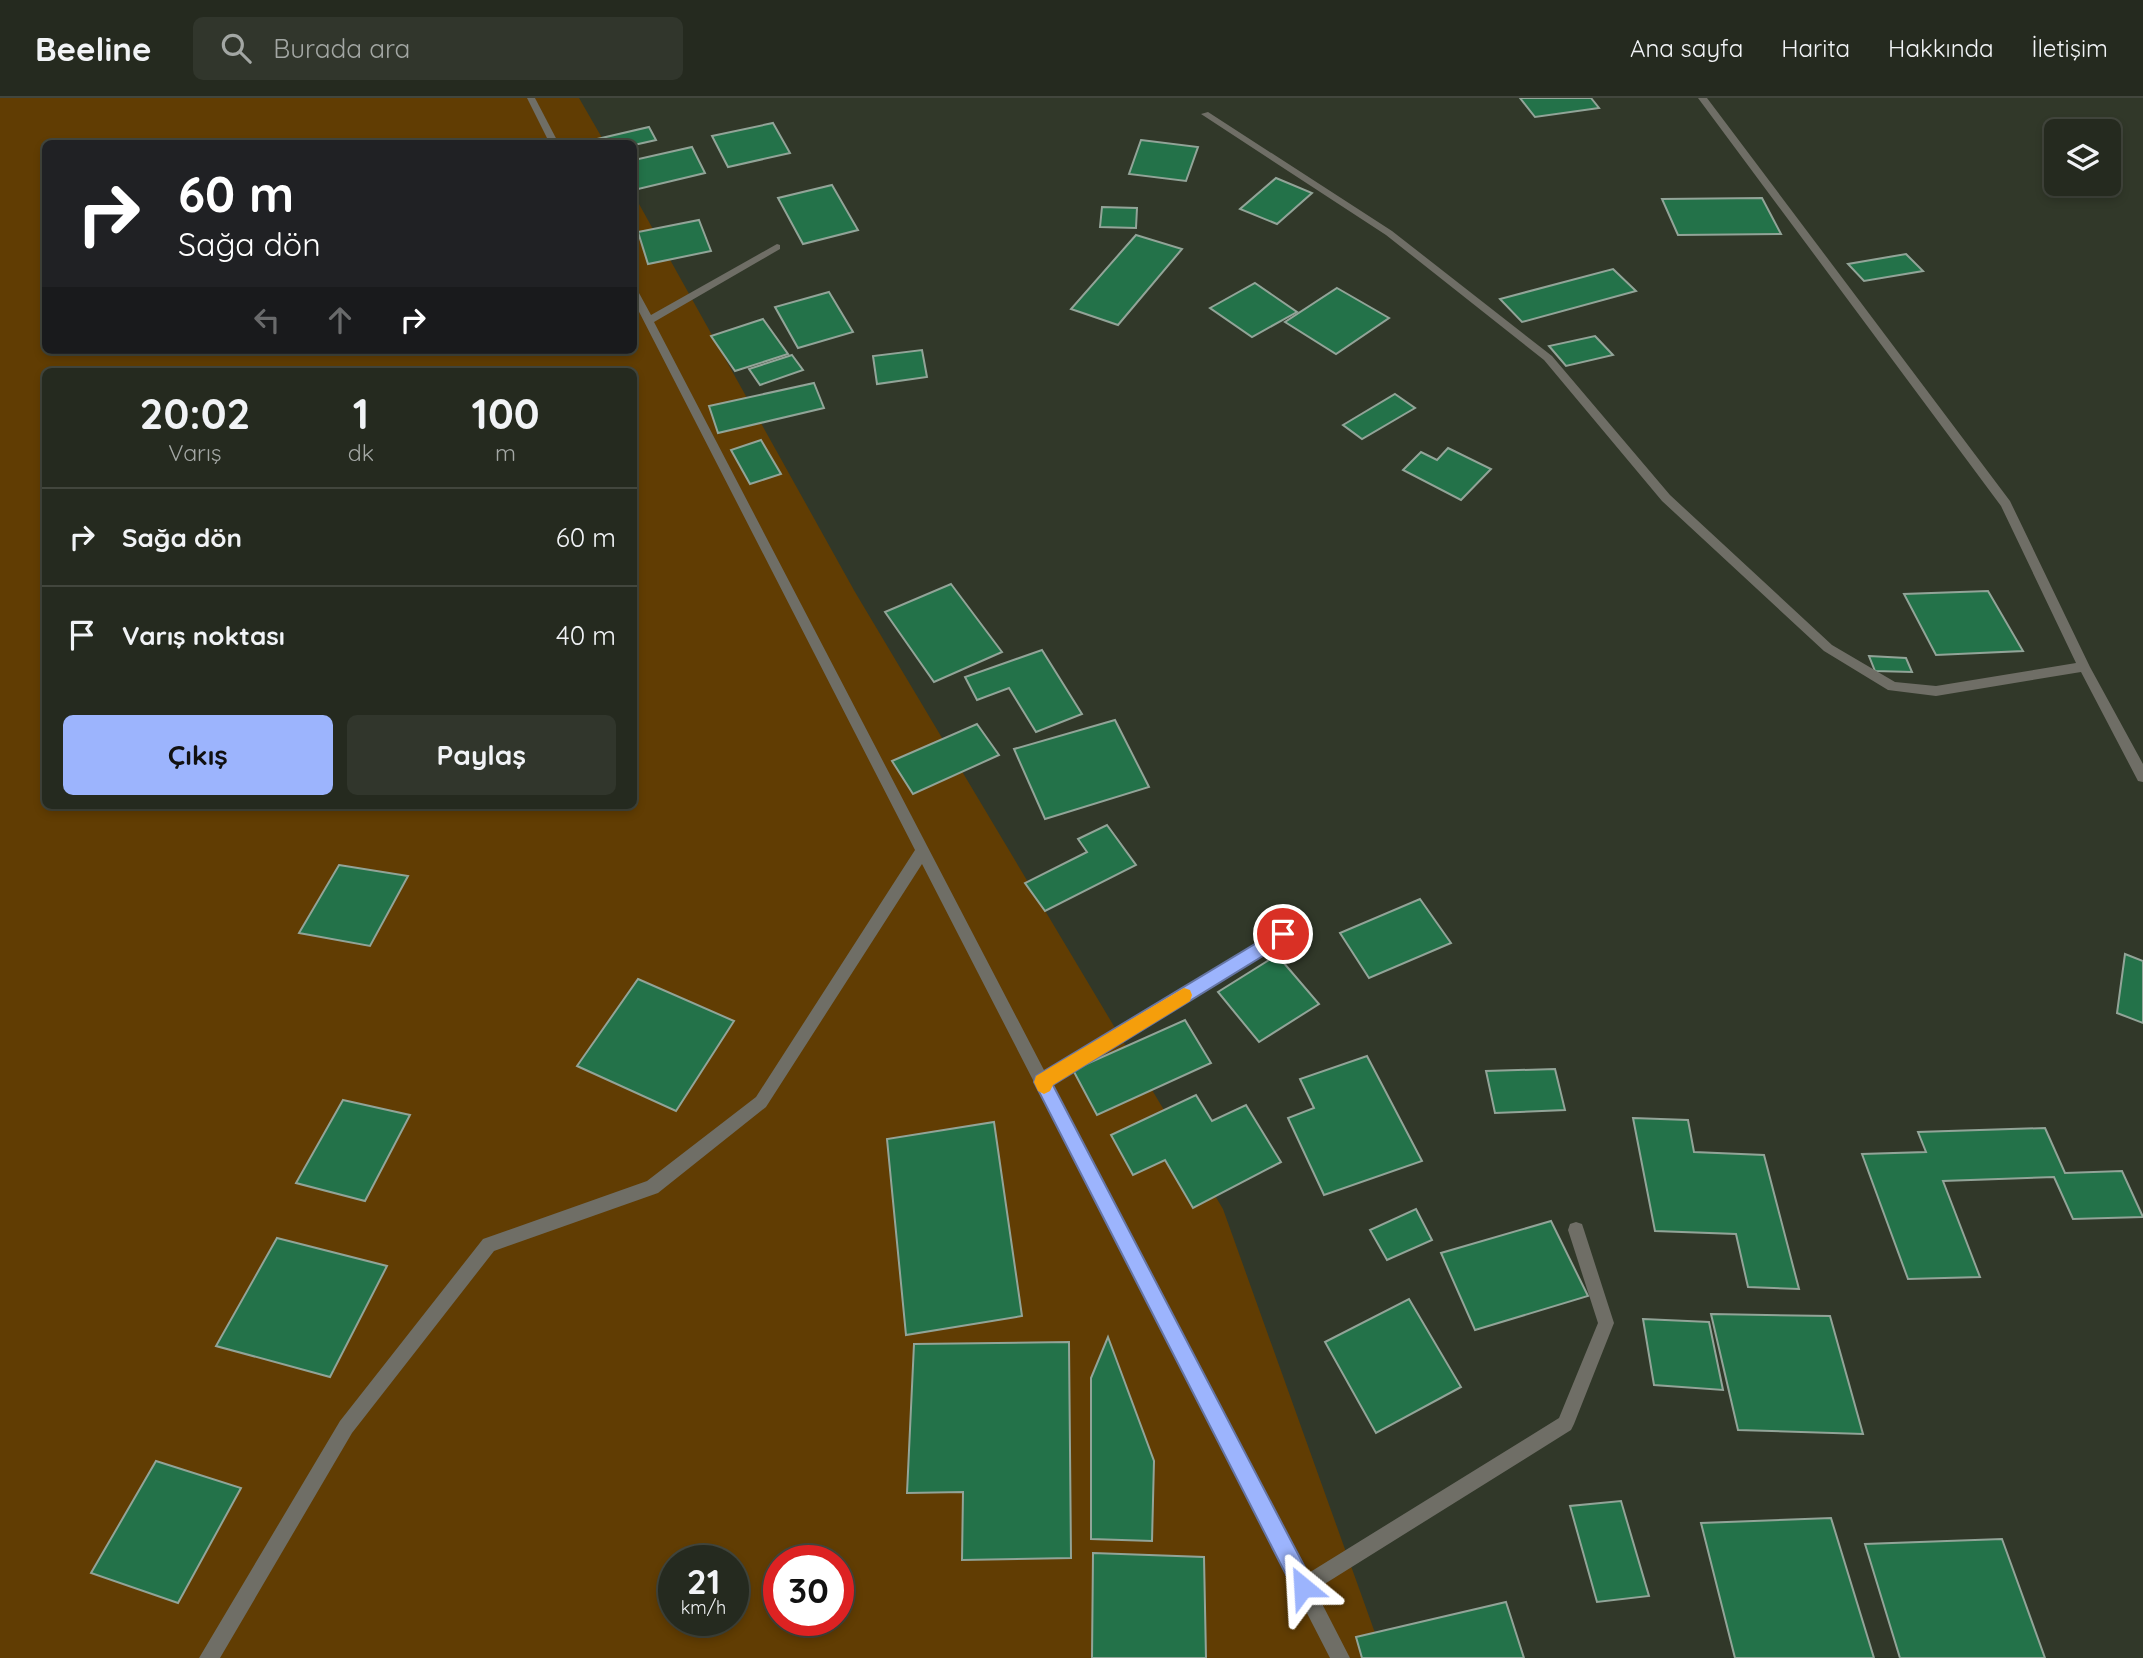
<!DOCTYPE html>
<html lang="tr">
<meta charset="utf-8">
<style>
body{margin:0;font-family:Quicksand,sans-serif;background:#31362c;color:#f1f3f6;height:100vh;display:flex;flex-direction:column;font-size:26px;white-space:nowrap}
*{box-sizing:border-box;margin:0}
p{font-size:23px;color:#a3a7a4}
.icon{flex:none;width:38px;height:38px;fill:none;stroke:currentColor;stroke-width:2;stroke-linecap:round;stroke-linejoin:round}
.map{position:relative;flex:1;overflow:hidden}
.drawer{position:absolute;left:42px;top:270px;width:595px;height:441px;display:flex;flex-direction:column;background:#252a1f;border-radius:10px;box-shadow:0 4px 10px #0003,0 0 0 2px #42463d}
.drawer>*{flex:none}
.hud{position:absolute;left:42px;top:42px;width:595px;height:214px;border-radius:10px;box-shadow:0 4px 10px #0003,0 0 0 2px #42463d;background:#202124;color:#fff;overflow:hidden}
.buttons{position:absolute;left:2044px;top:21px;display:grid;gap:14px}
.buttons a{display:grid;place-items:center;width:77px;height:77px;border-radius:10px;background:#252a1f;box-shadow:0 4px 10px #0003,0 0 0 2px #42463d;font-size:35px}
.speed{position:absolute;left:658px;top:1447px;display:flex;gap:14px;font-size:35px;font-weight:700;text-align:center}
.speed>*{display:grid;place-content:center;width:91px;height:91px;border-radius:50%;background:#252a1f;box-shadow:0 4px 10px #0003,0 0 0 2px #42463d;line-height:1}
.speed small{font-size:18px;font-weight:400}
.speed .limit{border:10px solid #d22;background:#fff;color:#111}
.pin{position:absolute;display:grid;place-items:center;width:60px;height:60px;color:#fff;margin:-30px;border:4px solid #fff;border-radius:50%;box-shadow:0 2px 7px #0007}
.me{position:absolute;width:77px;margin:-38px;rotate:333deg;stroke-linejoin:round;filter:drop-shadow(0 0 5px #0008)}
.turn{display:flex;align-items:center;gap:24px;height:147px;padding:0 21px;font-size:32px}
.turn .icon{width:91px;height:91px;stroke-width:2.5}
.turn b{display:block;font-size:49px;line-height:60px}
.lanes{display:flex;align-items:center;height:66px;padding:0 21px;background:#0003;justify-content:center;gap:35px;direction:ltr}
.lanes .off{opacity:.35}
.eta{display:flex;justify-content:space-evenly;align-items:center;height:119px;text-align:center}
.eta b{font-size:42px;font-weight:800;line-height:49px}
.cta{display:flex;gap:14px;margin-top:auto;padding:14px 21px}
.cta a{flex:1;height:80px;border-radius:10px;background:#9cb4fd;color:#111;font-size:28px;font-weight:800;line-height:80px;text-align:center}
.cta a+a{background:#31362c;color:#f1f3f6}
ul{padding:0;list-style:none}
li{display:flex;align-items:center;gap:21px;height:98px;padding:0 21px;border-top:2px solid #42463d}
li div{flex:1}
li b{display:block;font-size:26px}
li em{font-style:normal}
header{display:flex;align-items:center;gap:42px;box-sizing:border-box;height:98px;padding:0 35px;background:#252a1f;border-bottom:2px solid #42463d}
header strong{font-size:33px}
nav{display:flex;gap:38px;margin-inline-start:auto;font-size:24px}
.search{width:490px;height:63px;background:#31362c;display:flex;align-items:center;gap:18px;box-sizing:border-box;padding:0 24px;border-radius:10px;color:#a3a7a4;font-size:26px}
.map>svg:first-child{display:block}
.green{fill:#613d03;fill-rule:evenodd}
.building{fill:#237249;stroke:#92a498;stroke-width:2}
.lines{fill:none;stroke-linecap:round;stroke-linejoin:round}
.minor{fill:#6f6e66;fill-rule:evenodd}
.route{fill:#9cb4fd;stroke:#6575a4;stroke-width:2}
.slow{fill:#f59e0b}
</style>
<header>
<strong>Beeline</strong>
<div class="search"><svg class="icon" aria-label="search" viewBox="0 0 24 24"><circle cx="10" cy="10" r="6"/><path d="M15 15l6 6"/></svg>Burada ara</div>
<nav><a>Ana sayfa</a><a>Harita</a><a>Hakkında</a><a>İletişim</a></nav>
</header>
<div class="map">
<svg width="2143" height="1560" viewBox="0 0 2143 1560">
<rect width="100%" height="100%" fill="#313829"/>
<!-- green -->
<path class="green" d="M0,0H579L605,45L46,46V252H634V97L855,494L1223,1111L1384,1560H0ZM46,273H634V707H46ZM674,1463H733V1522H674ZM779,1463H838V1522H779Z"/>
<!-- building -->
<g class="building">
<polygon points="1520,0 1591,0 1599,10 1535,19"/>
<polygon points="773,25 790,55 728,69 712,38"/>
<polygon points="649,29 656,42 634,47 595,46 593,42"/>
<polygon points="1141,42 1198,49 1186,83 1129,76"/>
<polygon points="692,49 705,75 634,92 634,62"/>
<polygon points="1276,80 1312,95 1277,126 1240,111"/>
<polygon points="832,87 858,132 803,146 778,100"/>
<polygon points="1762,100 1781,136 1678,137 1662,101"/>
<polygon points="1102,109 1137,110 1136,130 1100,129"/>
<polygon points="699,122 711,153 648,166 638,134"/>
<polygon points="1136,137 1182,151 1118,227 1071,211"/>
<polygon points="1906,156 1923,173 1864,183 1848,166"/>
<polygon points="1613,171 1636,193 1522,224 1500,201"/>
<polygon points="1255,185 1297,214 1252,239 1210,210"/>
<polygon points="1337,190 1389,220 1336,256 1285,224"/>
<polygon points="829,194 853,234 798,250 775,209"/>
<polygon points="763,221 788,256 735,273 711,238"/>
<polygon points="1595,238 1613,257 1566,268 1549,248"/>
<polygon points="922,252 927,279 877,286 873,258"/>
<polygon points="792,257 803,272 760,287 749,271"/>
<polygon points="814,285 824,310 718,335 709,308"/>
<polygon points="1395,296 1415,310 1362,341 1343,327"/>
<polygon points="761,342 781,376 750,386 731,352"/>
<polygon points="1448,350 1491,371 1461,402 1403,372 1421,354 1437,362"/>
<polygon points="951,486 1002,554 934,584 885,514"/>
<polygon points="1988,493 2023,553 1936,557 1904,496"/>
<polygon points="1042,552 1082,616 1036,634 1009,590 977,602 965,579"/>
<polygon points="1869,558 1906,560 1912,574 1875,573"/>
<polygon points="1115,622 1149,689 1045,721 1014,651"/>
<polygon points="977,626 999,657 913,696 892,663"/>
<polygon points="1107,727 1136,767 1045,813 1025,785 1087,754 1078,741"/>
<polygon points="339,767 408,778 370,848 299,835"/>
<polygon points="1420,801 1451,845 1369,880 1340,835"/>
<polygon points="2125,856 2143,863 2143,925 2117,915"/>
<polygon points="1277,857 1319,906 1259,944 1218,894"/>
<polygon points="638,881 734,923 676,1013 577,968"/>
<polygon points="1185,922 1211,965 1097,1017 1073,972"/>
<polygon points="1367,958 1422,1063 1324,1097 1288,1020 1314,1010 1300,981"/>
<polygon points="1555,971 1565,1012 1495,1015 1486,973"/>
<polygon points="1196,997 1212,1023 1246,1007 1281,1064 1193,1110 1165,1062 1133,1077 1111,1037"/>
<polygon points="343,1002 410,1017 365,1103 296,1085"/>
<polygon points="1633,1020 1688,1022 1694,1054 1764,1057 1799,1191 1748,1189 1736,1136 1655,1133"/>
<polygon points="994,1024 1022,1218 906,1237 887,1041"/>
<polygon points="2045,1030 2065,1075 2122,1073 2143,1119 2073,1121 2054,1079 1943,1083 1980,1179 1908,1181 1862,1056 1926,1054 1918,1034"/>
<polygon points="1416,1111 1432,1142 1387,1162 1370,1132"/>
<polygon points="1551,1123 1588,1198 1475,1232 1441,1155"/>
<polygon points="277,1140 387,1168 330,1279 216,1248"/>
<polygon points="1409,1201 1461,1289 1376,1335 1325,1244"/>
<polygon points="1711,1216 1830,1218 1863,1336 1738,1332"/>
<polygon points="1643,1221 1709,1224 1723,1292 1654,1287"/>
<polygon points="1108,1239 1154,1363 1152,1443 1091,1441 1091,1280"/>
<polygon points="1069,1244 1071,1460 962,1462 963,1394 907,1395 914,1246"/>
<polygon points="156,1363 241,1390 178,1505 91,1475"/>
<polygon points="1621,1403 1649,1498 1597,1504 1570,1408"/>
<polygon points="1831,1420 1874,1560 1735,1560 1701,1425"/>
<polygon points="2002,1441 2045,1560 1900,1560 1865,1446"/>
<polygon points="1093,1455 1204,1459 1206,1560 1092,1560"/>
<polygon points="1506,1504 1524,1560 1362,1560 1356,1539"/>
</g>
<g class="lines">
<!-- minor -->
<g class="minor">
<polygon points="527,0 535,0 559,46 550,46"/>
<polygon points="1698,0 1707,0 2010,403 2090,569 2143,666 2143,684 2138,683 2081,574 1936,598 1888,592 1824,553 1662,403 1544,262 1386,137 1201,16 1208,14 1392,133 1552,258 1670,397 1832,547 1895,584 1936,588 2076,565 2001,408"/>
<polygon points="777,146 780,147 780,151 654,224 1045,974 1278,832 1283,830 1288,832 1290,836 1288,840 1051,987 1307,1476 1559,1320 1598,1225 1568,1132 1570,1126 1576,1124 1582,1126 1584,1132 1614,1225 1574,1326 1571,1332 1315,1492 1350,1560 1330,1560 922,766 766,1009 658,1095 494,1153 352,1335 220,1560 199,1560 340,1323 483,1141 647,1083 756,999 915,752 634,204 634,192 639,195 651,217"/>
</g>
</g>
<!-- route -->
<polygon class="route" points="1283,829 1289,831 1292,836 1289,842 1053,987 1311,1481 1314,1489 1311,1496 1303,1500 1296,1496 1034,984 1036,978"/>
<!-- slow -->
<polygon class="slow" points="1184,890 1190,892 1192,897 1190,903 1053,987 1050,993 1044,996 1038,993 1034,984 1036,978"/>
</svg>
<div class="buttons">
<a><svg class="icon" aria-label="layers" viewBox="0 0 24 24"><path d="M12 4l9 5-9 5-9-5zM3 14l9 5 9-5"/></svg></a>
</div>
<div class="speed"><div>21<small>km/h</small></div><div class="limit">30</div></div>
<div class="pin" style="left:1283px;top:836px;background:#d93025"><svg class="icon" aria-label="arrive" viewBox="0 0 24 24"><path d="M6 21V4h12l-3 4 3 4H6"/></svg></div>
<svg class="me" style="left:1303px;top:1489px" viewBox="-20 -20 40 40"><path d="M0-17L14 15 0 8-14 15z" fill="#9cb4fd" stroke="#fff" stroke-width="4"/></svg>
<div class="hud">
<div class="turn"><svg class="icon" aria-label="right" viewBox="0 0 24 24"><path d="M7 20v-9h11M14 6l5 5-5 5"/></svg><div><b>60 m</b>Sağa dön</div></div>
<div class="lanes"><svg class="icon off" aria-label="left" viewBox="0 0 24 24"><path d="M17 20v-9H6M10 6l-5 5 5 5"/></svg><svg class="icon off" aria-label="ahead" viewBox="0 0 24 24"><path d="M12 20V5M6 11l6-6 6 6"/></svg><svg class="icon" aria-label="right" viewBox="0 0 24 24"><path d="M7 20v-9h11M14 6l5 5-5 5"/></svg></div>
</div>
<section class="drawer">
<div class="eta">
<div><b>20:02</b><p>Varış</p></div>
<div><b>1</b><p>dk</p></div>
<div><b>100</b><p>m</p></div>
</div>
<ul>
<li><svg class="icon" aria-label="right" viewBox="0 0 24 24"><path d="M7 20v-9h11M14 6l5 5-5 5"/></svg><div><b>Sağa dön</b></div><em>60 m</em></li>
<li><svg class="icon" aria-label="arrive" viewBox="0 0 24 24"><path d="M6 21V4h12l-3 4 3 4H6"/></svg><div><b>Varış noktası</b></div><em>40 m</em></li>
</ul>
<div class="cta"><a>Çıkış</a><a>Paylaş</a></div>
</section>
</div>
